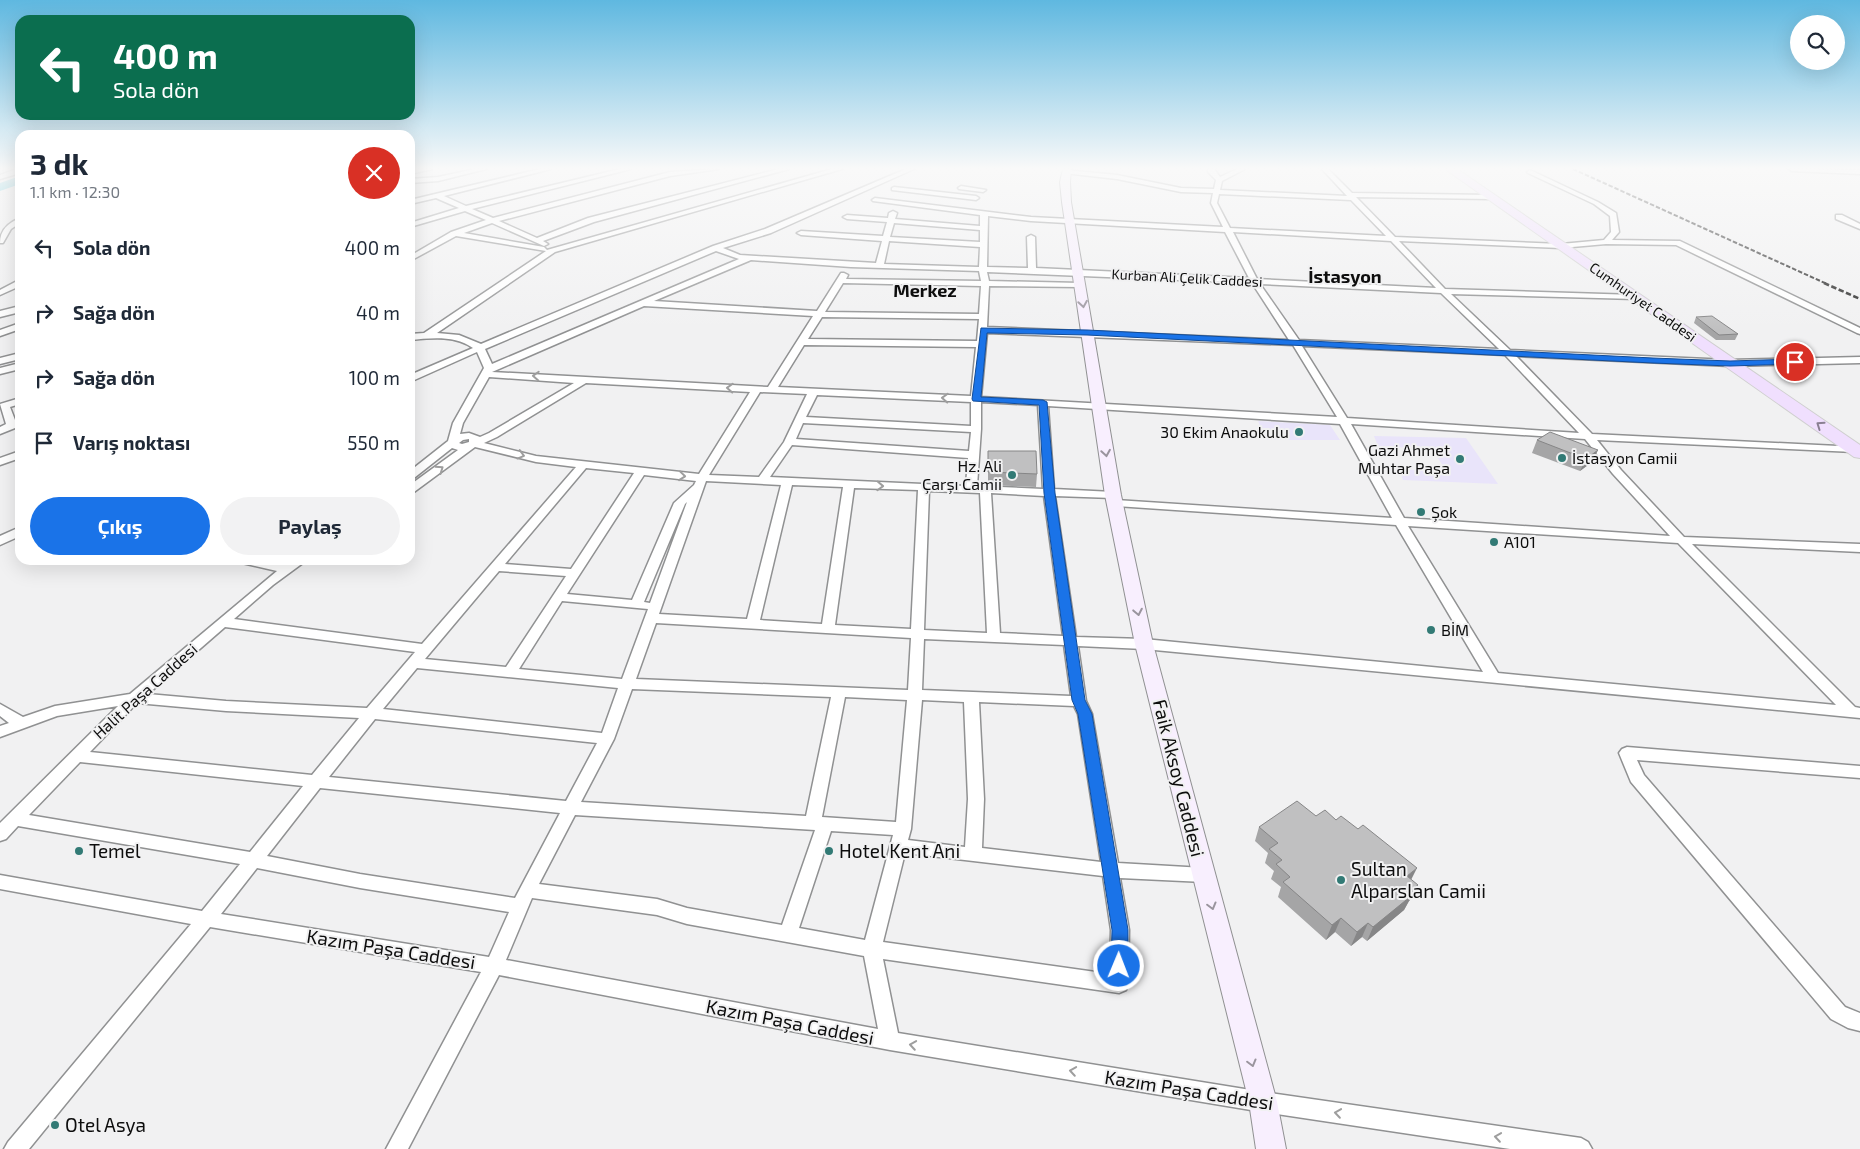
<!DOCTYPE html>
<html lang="tr">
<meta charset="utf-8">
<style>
body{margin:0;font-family:"Exo 2",sans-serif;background:#f2f2f3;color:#1f2937;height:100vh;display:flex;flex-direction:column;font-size:19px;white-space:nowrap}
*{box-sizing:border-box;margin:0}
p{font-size:16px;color:#747a83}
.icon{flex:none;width:28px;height:28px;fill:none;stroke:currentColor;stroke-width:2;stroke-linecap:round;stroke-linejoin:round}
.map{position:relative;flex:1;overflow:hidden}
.panel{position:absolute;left:15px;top:130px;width:400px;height:435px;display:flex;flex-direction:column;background:#fff;border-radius:15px;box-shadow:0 5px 20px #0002}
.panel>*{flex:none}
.hud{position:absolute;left:15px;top:15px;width:400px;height:105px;border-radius:15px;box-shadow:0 5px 20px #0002;background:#0b6e4f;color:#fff;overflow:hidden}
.controls{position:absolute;left:1790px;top:15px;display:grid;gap:10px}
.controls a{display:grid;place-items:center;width:55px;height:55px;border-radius:50%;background:#fff;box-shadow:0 5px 20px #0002;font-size:25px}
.pin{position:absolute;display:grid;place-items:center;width:42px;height:42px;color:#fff;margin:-21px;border:2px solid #fff;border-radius:50%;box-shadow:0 1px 5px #0007}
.me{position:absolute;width:55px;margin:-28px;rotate:1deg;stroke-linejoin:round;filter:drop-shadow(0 0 4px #0008)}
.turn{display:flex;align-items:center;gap:18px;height:105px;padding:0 15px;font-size:22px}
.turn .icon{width:65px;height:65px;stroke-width:2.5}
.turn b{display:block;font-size:35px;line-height:42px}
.round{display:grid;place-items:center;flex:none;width:52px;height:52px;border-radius:26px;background:#f2f2f3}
.summary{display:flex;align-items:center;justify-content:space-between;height:85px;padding:0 15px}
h1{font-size:30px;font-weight:700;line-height:38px}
.button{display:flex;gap:10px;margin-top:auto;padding:10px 15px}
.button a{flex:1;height:58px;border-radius:30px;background:#1a73e8;color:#fff;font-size:20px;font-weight:700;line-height:58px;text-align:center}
.button a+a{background:#f2f2f3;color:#1f2937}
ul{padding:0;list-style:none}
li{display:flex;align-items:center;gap:15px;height:65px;padding:0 15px}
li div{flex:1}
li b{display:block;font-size:19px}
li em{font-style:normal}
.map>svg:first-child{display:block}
.education{fill:#e9e4fa}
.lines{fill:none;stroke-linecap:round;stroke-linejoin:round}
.river{fill:#32bdd5;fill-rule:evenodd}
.minor-casing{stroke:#909192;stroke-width:3}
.tertiary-casing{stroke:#909192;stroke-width:3}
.secondary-casing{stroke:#909192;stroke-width:2}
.primary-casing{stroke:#cfcfcf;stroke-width:2}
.minor{fill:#fff;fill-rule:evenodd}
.tertiary{fill:#fff;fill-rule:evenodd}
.secondary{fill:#f8effe;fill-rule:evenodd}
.primary{fill:#f0dffe;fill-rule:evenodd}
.rail-far1{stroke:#272727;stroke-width:2;stroke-dasharray:4.5 2;stroke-linecap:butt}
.rail{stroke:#272727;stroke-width:2.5;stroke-dasharray:5.5 2.5;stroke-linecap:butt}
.wall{fill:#a5a5a6}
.shaded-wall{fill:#868687}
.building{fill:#c0c0c1;stroke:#868687}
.oneway{stroke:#9a959e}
.oneway2{stroke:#9e9e9e}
.oneway3{stroke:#8a8092}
.route{fill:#1a73e8;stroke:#114b97}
.poi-dot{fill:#327a75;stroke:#f1f1f2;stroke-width:2}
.labels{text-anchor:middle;stroke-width:4;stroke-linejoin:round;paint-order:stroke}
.far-street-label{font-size:14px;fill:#0d0d0d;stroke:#f1f1f2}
.poi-label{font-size:16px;fill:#0d0d0d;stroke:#f1f1f2;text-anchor:start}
.street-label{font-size:16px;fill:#0d0d0d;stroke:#f1f1f2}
.far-district-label{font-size:18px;font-weight:bold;fill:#0d0d0d;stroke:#f1f1f2}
.near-street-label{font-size:19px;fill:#0d0d0d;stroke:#f1f1f2}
.near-poi-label{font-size:19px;fill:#0d0d0d;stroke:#f1f1f2;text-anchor:start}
</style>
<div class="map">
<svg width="1860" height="1149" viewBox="0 0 1860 1149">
<rect width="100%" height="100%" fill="#f1f1f2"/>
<!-- education -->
<g class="education">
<polygon points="1258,421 1330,425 1340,440 1266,440"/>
<polygon points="1374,436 1466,438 1498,484 1403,480 1399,469 1447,472 1432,449 1378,446"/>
</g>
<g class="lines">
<!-- river -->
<polygon class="river" points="20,176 20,184 0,191 0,183"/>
<!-- minor casing -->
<g class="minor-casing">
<g id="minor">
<polygon points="417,169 432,169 410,174 410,170"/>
<polygon points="475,169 486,169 438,181 410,183 410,179 438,177"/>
<path d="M540,169H551L444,196L466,206L620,169H631L472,209L493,218L670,172L719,169L670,176L499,221L537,238L588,218L779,169H789L594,222L543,241L548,244L544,246L492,223L464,233L544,247L547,250L832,169H842L555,252L437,333L459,335L481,344L713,246L765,229L906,169H914L771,233L723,248L740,255L876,263L882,241L801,235L797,233L801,231L883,236L887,222L847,219L843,217L847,215L888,218L889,213L893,211L897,213L895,219L980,226V215L873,201L872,200L875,198L1031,217L1223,227L1211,203L1213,193L1181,192L1117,179L1064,173V171L1066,170L1117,175L1181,188L1214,189L1216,180L1208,172V169H1214L1220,177L1237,169H1245L1222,181L1220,190L1347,196L1322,169H1328L1352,193L1491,195L1494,197L1491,199L1356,197L1395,237L1561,244L1604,240L1611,232L1610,216L1594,204L1528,173L1527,172L1530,170L1598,202L1616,213L1619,232L1612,240L1680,241L1860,328V334L1857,333L1676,245L1606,244L1561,248L1399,241L1445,289L1636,295L1640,297L1636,299L1451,294L1510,350L1730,360L1860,357V363L1730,366L1516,356L1592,434L1858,447L1859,449L1858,451L1854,452L1597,440L1621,470L1684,537L1860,544V552L1692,544L1855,707L1860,708V718L1144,649L1078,646L1086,701L1092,714L1118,863L1204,868L1210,870L1213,875L1210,880L1204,882L1120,878L1129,930L1128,984L1126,990L1119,993L883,959L898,1033L1263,1092L1581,1138L1588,1142L1592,1149H1510L1263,1112L890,1050L499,975L408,1149H386L481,972L210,927L29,1149H4L8,1142L191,924L0,889V875L202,911L240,864L18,826L6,839L0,841V823L118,706L57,716L0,737V726L9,723L0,716V704L23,717L55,706L130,694L277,571L242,563L240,560H262L285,565L293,560H307L273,585L234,619L422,644L576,467L536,462L475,447L414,492L410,493V485L458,450L452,448L414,478L410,479V471L448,441L453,423L484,368L477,352L410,382V375L473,348C455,335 431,338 410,340V334L424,333L546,251L456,236L410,261V256L451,232L486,220L465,211L410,227V223L459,208L436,198L410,204V200ZM1219,194L1351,200L1386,236L1230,228L1217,203ZM988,216L1031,221L1225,232L1249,278L1036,268L1035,237L1031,235L1027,237L1028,268L987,267ZM894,223L980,230V242L890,237ZM1233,232L1391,241L1436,288L1257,279ZM889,241L980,247L979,267L884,264ZM716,251L739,259L492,364L485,349ZM751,260L851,267L979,271L981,281L846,279L848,275L844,273H841L817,311L654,301ZM987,272L1252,283L1289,340L987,327L989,286L1080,287L1084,285L1080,283L989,281ZM843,283L981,286L979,314L825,312ZM1260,284L1441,293L1499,349L1299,340ZM644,306L813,316L768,387L492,372ZM822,317L979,319L977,341L808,339ZM987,333L1293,345L1337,417L981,397ZM804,345L976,347L971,396L778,387ZM1302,346L1505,355L1579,433L1347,418ZM489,377L574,383L489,433L480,437L469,433L460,434L463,423ZM586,383L750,392L699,474L536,456L484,443L497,437ZM760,392L807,394L784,442L759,477L709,475ZM817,395L971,402V426L806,417ZM981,402L1038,405L1043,489L977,486L981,429ZM1048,406L1340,424L1392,518L1116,500L1110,503L1116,506L1396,525L1483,672L1144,639L1076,637L1055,496L1113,498L1119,495L1113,492L1054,489ZM803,423L971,432L969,451L796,439ZM1351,424L1585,439L1613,474L1670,536L1404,518ZM469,439V442L462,444L459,443L463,440ZM792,445L968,458L966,486L770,477ZM586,468L634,473L571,569L505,564ZM644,475L696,481L694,485L674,503L632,600L567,594ZM706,481L781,485L747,619L659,614ZM792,485L843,487L822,624L760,620ZM854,488L918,490L911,629L835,625ZM929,491L980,493L987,633L924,630ZM991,493L1044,496L1063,636L1000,633ZM687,502L650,603L644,602L685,504ZM1408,526L1678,543L1836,705L1498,673ZM499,571L566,576L506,667L425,659ZM562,601L648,609L622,679L519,669ZM656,623L911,638L908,690L636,679ZM225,627L415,652L367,708L226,701L148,694ZM924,639L1064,645L1071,696L922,690ZM417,668L618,688L602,733L383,709ZM632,689L831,697L806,816L581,802L614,739ZM845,697L907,700L896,822L822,817ZM922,700L964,702L968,799L965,847L908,840L911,829ZM979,702L1074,706L1078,714L1101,862L982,848L984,799ZM137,703L226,711L359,718L312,775L90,752ZM375,719L597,743L566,801L329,777ZM80,762L303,786L250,852L29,815ZM320,788L560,813L515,898L360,874L267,856ZM575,815L815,830L782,925L687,908L657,899L539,884ZM831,831L893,835L865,940L799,928ZM905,853L1103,876L1111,930L1110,974L883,942ZM257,868L360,888L509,912L489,957L221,914ZM532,898L657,915L687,924L864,956L878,1029L506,960Z"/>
<polygon points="1789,169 1860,170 1860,174 1792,171"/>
<polygon points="961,186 986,190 983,192 959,189 958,188"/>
<polygon points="894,187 976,196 979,198 976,200 892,190 892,188"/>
<polygon points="1836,215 1842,215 1860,224 1860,229 1836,219"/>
<path d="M20,218V223L11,229L3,243H0C0,230 8,223 20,218Z"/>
<polygon points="17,281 20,281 20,286 0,295 0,290"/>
<polygon points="20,306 20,312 0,317 0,311"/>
<polygon points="20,323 20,329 0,336 0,330"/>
<polygon points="20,353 20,359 0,364 0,358"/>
<polygon points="20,363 20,369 0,374 0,368"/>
<polygon points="20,398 20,404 10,407 15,420 20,419 20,426 0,434 0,427 6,424 0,404"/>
<polygon points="20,451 20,458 0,465 0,458"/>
<polygon points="20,527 20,536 0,545 0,536"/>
<polygon points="1627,747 1860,766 1860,778 1637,760 1644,775 1845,1007 1860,1013 1860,1031 1848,1028 1831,1019 1631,782 1619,753 1622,749"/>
</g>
</g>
<!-- tertiary casing -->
<g class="tertiary-casing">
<polygon id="tertiary" points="17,169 20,169 20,173 0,179 0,175"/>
</g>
<!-- secondary casing -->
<g class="secondary-casing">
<polygon id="secondary" points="1063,169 1071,169 1070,182 1071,202 1121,495 1153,644 1277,1102 1286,1149 1256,1149 1249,1102 1135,644 1105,495 1062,202 1060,182"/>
</g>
<!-- primary casing -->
<g class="primary-casing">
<polygon id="primary" points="1445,169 1457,169 1860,445 1860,458 1854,457"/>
</g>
<!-- minor -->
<use href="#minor" class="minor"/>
<!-- tertiary -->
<use href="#tertiary" class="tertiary"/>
<!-- secondary -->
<use href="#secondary" class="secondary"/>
<!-- primary -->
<use href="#primary" class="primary"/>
<!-- rail-far1 -->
<polyline class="rail-far1" points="1573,169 1827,284"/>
<!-- rail -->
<polyline class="rail" points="1824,283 1860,299"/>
</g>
<!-- wall -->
<g class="wall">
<polygon points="1696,317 1738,334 1735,340 1716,340 1694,323"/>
<polygon points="1537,440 1598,450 1592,462 1580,471 1532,453"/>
<polygon points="988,451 1037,474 1036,487 988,485"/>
<polygon points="1316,816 1411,880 1411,899 1409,901 1404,910 1367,941 1362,937 1351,946 1335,932 1326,940 1278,897 1281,887 1271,879 1274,871 1265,863 1268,853 1255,841 1259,827"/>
</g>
<!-- shaded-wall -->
<g class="shaded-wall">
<polygon points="1598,450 1592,462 1580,471 1586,459"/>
<polygon points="1417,868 1410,882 1407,876"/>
<polygon points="1418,885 1411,899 1409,901 1404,910 1367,941 1373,927 1407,893"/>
<polygon points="1341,918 1335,932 1326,940 1332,925"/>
<polygon points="1368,923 1362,937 1351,946 1357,932"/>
</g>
<!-- building -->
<g class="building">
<polygon points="1712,316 1738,334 1719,335 1696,317"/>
<polygon points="1550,432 1598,450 1586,459 1537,440"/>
<polygon points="988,451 1036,451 1037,474 988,472"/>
<polygon points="1297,801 1316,816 1325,810 1336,820 1341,816 1358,829 1363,825 1417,868 1407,876 1418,885 1407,893 1411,896 1373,927 1368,923 1357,932 1341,918 1332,925 1283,882 1290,877 1276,864 1282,860 1269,849 1278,843 1259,827"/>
</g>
<!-- one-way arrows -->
<defs><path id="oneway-chevron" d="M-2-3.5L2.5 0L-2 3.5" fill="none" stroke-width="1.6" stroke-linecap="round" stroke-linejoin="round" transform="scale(1.25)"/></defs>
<g class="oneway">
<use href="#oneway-chevron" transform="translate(1083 304) rotate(81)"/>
<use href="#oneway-chevron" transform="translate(1106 453) rotate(81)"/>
<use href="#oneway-chevron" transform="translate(1138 612) rotate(79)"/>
<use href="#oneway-chevron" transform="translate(1212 906) rotate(75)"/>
<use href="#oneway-chevron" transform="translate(1252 1063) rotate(75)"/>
</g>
<g class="oneway2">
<use href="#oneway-chevron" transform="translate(536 376) rotate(-177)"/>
<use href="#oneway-chevron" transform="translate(730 388) rotate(-177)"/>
<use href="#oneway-chevron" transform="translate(945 398) rotate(-177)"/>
<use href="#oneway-chevron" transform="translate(521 455) rotate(15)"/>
<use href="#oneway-chevron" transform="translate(440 469) rotate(-35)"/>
<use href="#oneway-chevron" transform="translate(682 476) rotate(6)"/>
<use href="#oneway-chevron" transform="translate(880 486) rotate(2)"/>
<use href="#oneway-chevron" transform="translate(913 1045) rotate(-171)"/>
<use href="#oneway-chevron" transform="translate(1073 1071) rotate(-171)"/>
<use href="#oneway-chevron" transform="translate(1338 1113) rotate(-172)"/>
<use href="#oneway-chevron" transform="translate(1498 1137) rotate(-172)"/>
</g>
<use class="oneway3" href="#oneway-chevron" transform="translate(1820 425) rotate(-145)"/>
<!-- sky -->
<linearGradient id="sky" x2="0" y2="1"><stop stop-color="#5fb8e0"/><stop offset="0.51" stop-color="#f9f9f9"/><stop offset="1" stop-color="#f9f9f9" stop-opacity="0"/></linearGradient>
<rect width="1860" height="330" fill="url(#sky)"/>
<!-- route -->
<polygon class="route" points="981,328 1087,330 1653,358 1730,361 1795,359 1799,362 1795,364 1730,366 1653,363 1087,335 987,333 981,397 1043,400 1047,402 1055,493 1085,700 1092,714 1128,930 1128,966 1125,972 1119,974 1113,972 1111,966 1112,930 1078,714 1072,700 1044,493 1039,405 973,401 972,399"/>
<!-- markers -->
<g class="poi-dot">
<circle cx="1299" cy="432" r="5"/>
<circle cx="1562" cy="458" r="5"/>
<circle cx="1460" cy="459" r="5"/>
<circle cx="1012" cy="475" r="5"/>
<circle cx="1421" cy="512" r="5"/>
<circle cx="1494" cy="542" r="5"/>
<circle cx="1431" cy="630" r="5"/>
<circle cx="79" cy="851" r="5"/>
<circle cx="829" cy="851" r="5"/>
<circle cx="1341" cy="880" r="5"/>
<circle cx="55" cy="1125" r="5"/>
</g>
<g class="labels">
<!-- far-street labels -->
<g class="far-street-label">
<text transform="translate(1187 278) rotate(3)" y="5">Kurban Ali Çelik Caddesi</text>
<text transform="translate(1643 302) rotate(35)" y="5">Cumhuriyet Caddesi</text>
</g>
<!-- poi labels -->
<g class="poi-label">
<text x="1289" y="438" text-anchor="end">30 Ekim Anaokulu</text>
<text x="1450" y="456" text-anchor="end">Gazi Ahmet<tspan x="1450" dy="18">Muhtar Paşa</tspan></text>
<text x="1572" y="464">İstasyon Camii</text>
<text x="1002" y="472" text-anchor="end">Hz. Ali<tspan x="1002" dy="18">Çarşı Camii</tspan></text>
<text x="1431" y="518">Şok</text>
<text x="1504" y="548">A101</text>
<text x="1441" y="636">BİM</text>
</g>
<!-- street labels -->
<g class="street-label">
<text transform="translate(145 691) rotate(-42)" y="6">Halit Paşa Caddesi</text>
</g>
<!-- far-district labels -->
<g class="far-district-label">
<text x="1345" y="283">İstasyon</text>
<text x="925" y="297">Merkez</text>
</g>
<!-- near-street labels -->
<g class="near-street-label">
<text transform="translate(1179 778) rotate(76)" y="7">Faik Aksoy Caddesi</text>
<text transform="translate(391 949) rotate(9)" y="7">Kazım Paşa Caddesi</text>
<text transform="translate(790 1022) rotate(11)" y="7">Kazım Paşa Caddesi</text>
<text transform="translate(1189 1090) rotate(9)" y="7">Kazım Paşa Caddesi</text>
</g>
<!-- near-poi labels -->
<g class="near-poi-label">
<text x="89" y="858">Temel</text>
<text x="839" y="858">Hotel Kent Ani</text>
<text x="1351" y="876">Sultan<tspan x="1351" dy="22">Alparslan Camii</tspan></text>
<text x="65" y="1132">Otel Asya</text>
</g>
</g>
</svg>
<div class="controls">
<a><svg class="icon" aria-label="search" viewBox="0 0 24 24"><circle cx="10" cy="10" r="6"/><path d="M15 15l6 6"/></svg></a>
</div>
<div class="pin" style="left:1795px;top:362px;background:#d93025"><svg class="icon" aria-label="arrive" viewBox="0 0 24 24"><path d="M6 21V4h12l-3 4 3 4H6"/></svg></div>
<svg class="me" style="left:1119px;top:966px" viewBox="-20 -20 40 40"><circle r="17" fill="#1a73e8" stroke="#fff" stroke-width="3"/><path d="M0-11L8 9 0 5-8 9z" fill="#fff"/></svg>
<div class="hud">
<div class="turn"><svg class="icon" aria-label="left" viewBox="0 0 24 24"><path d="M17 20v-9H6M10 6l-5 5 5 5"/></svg><div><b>400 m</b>Sola dön</div></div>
</div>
<section class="panel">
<div class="summary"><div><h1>3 dk</h1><p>1.1 km · 12:30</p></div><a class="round" style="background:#d93025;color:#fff"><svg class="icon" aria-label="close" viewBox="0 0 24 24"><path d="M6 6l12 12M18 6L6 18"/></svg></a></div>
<ul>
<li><svg class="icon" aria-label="left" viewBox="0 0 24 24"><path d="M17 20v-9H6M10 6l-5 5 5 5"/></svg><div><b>Sola dön</b></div><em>400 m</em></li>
<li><svg class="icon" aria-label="right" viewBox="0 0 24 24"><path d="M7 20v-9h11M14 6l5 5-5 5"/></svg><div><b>Sağa dön</b></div><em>40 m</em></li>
<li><svg class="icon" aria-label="right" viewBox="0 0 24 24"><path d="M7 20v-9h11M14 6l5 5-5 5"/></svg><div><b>Sağa dön</b></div><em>100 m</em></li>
<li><svg class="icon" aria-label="arrive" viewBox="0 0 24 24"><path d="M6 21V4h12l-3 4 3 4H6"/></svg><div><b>Varış noktası</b></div><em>550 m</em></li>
</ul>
<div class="button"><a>Çıkış</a><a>Paylaş</a></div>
</section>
</div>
